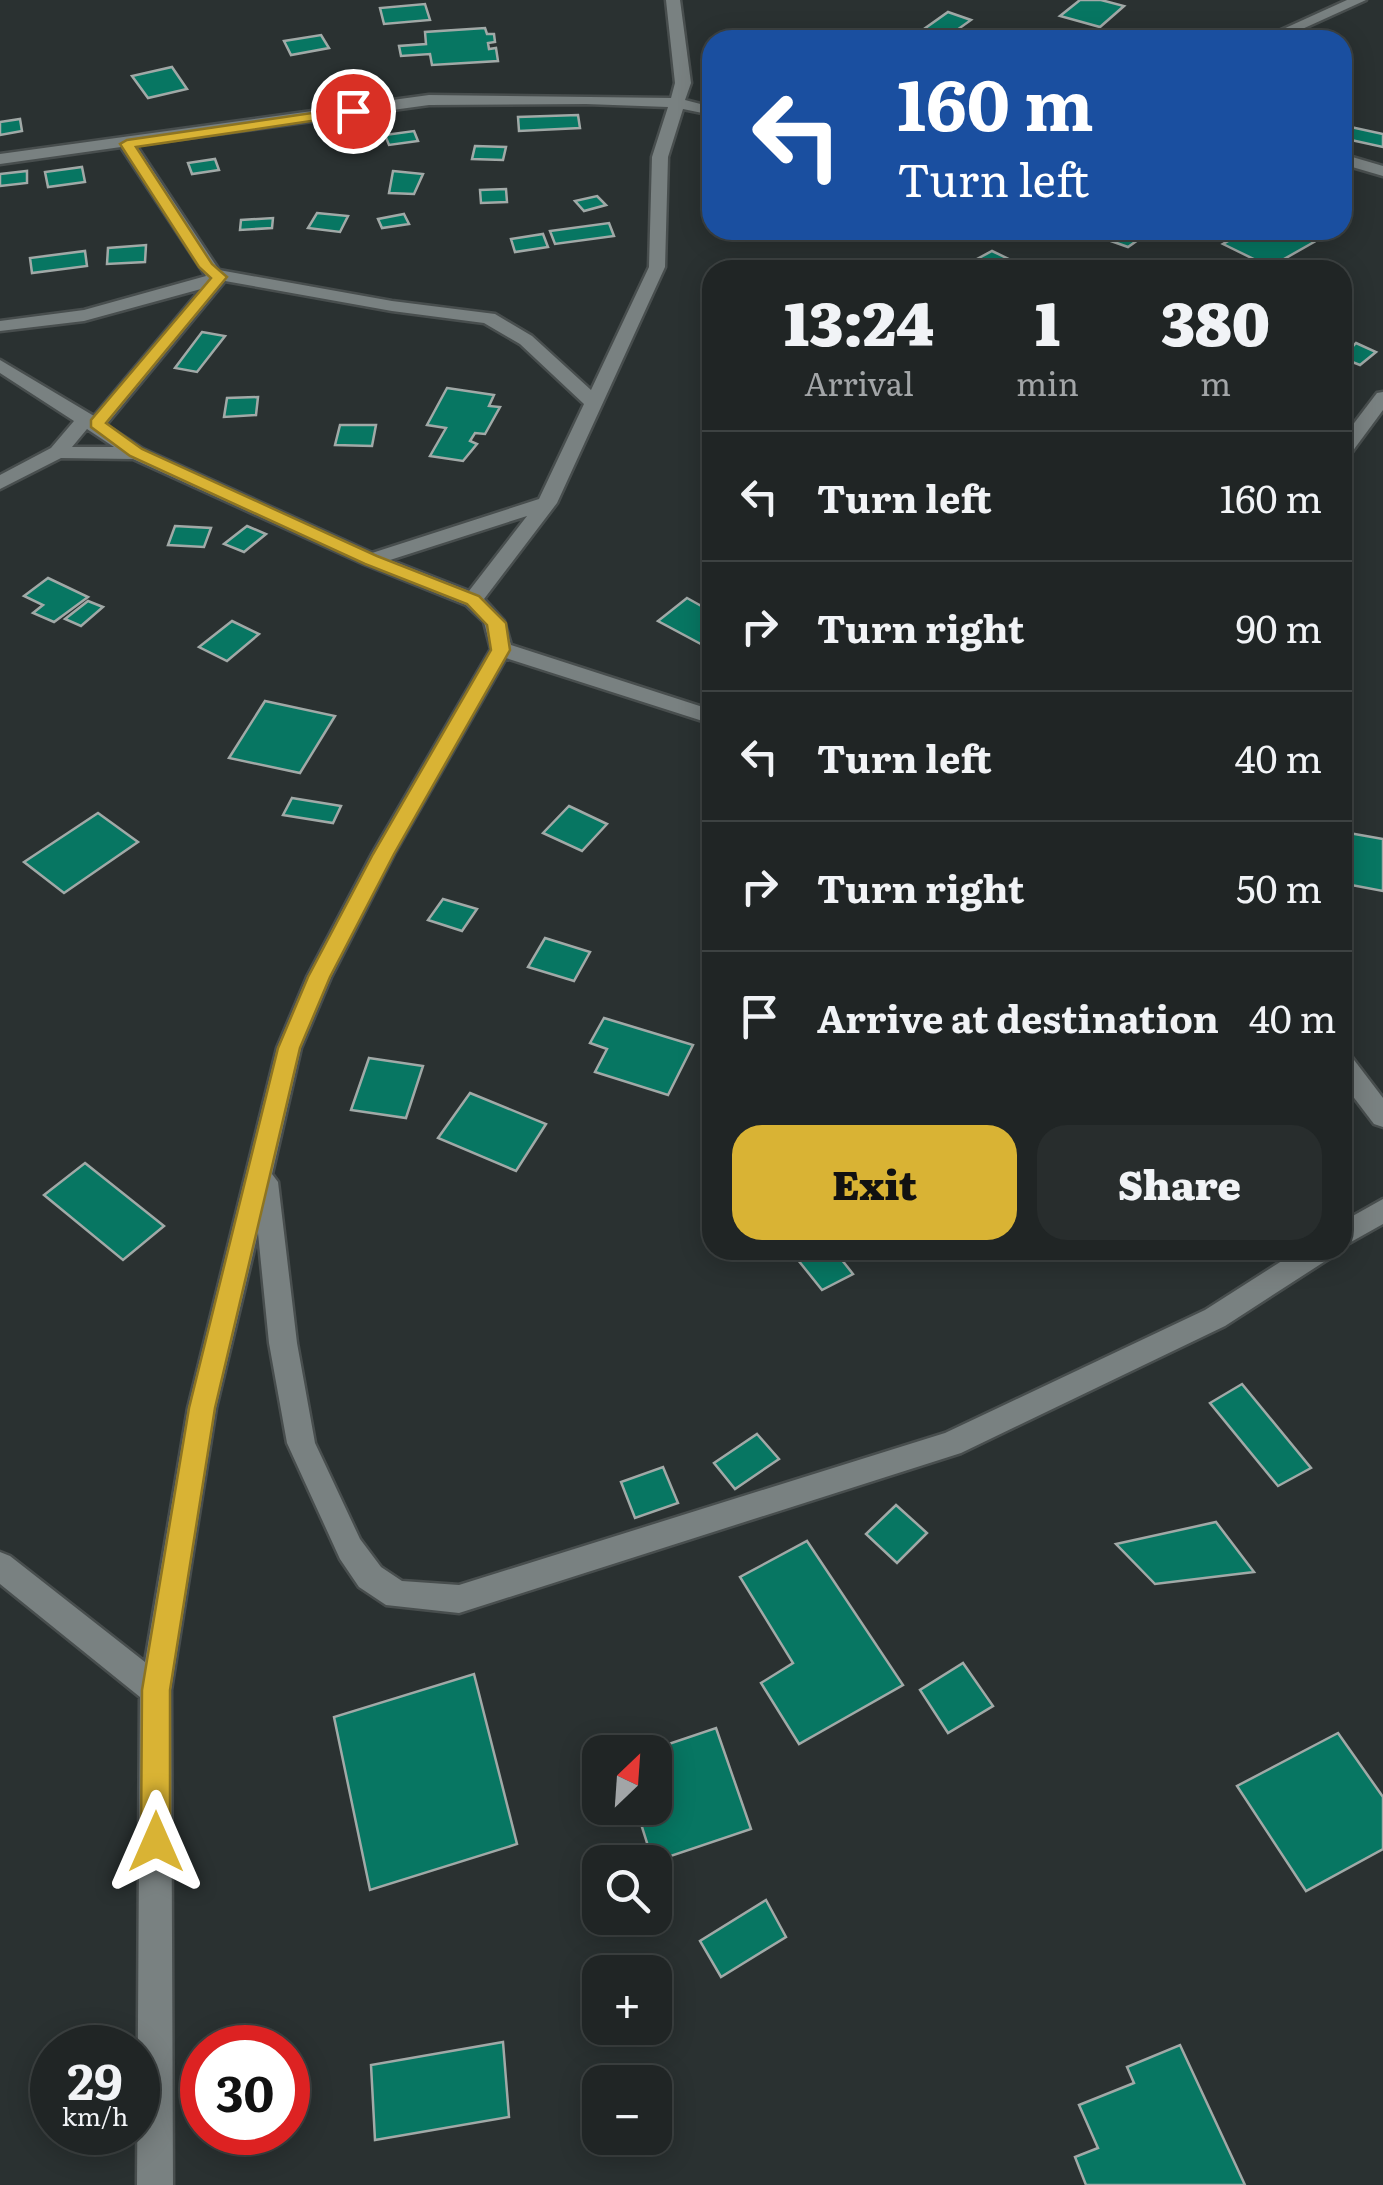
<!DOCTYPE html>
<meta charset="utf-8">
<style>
body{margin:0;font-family:Literata,serif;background:#282d2d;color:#f1f3f6;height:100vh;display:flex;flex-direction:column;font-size:38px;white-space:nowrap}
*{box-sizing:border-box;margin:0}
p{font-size:32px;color:#a2a5a7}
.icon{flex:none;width:55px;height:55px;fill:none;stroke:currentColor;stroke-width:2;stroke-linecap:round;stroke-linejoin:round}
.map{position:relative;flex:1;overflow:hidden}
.panel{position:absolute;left:702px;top:260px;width:650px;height:1000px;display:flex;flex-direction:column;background:#202525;border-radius:30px;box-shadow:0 5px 25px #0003,0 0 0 2px #3d4242}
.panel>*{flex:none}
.guide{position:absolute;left:702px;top:30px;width:650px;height:210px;border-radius:30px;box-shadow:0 5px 25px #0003,0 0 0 2px #3d4242;background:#1a4fa0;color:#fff;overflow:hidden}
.needle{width:65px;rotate:25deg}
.fabs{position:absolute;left:582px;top:1735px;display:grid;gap:20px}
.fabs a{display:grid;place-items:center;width:90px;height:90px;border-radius:20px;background:#202525;box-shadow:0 5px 25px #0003,0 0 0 2px #3d4242;font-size:50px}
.speed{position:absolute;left:30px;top:2025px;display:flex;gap:20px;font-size:50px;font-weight:700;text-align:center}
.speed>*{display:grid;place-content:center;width:130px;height:130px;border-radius:50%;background:#202525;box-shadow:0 5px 25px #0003,0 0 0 2px #3d4242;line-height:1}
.speed small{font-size:25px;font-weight:400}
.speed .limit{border:15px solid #d22;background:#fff;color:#111}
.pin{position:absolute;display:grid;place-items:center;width:85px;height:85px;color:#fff;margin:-42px;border:5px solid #fff;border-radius:50%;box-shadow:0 2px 10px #0007}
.me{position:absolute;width:110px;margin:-55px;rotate:0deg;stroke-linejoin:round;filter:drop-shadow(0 0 8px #0008)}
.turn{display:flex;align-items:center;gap:35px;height:210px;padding:0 30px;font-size:45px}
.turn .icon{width:130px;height:130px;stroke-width:2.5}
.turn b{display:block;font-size:70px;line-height:85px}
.eta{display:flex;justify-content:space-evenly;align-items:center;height:170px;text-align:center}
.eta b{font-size:60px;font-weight:800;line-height:70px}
.action{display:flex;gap:20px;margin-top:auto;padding:20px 30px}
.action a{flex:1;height:115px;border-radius:30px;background:#d9b334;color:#111;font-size:40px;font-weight:800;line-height:115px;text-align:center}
.action a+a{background:#282d2d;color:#f1f3f6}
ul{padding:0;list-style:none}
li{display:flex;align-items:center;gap:30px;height:130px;padding:0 30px;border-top:2px solid #3d4242}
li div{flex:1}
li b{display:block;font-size:38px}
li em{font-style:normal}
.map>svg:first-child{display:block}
.building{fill:#077662;stroke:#a1a9a7;stroke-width:2.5}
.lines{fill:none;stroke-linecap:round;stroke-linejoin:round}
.street-casing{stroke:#484e4e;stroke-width:5}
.street{fill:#798181;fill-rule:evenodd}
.route{fill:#d9b334;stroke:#8d7422;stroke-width:2.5}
</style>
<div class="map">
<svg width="1383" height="2185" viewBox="0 0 1383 2185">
<rect width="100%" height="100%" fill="#2a3131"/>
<!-- building -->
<g class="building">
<polygon points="1080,0 1101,0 1124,6 1100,27 1060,16"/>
<polygon points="425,4 430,20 384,24 380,8"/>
<polygon points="948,12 971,20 943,40 917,34"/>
<polygon points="485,28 487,34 494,34 495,42 488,43 489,49 496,48 498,61 432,65 430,54 401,56 399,46 426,44 425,32"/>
<polygon points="321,35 329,48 291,55 284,41"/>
<polygon points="172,67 187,89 148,98 132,76"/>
<polygon points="578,115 580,128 519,131 518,117"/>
<polygon points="20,119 22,131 0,135 0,122"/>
<polygon points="1346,126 1383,134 1383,147 1342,138"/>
<polygon points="414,131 418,141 389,145 385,135"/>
<polygon points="475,146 506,147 503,160 472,159"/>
<polygon points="215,159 219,170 192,174 188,163"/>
<polygon points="82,167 85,182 48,187 45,172"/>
<polygon points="27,171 27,183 0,186 0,174"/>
<polygon points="393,171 423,174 414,194 389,193"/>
<polygon points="506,189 507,202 481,203 480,190"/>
<polygon points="597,196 606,205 584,211 575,201"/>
<polygon points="317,213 348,216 340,232 308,228"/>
<polygon points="404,214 409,224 382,228 378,219"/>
<polygon points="273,218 272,228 240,230 241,220"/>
<polygon points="609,223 614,236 555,244 550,231"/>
<polygon points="1126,230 1152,230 1128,247 1111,241"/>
<polygon points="1248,230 1316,230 1307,235 1314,242 1270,267 1223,244"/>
<polygon points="543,234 548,247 515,252 511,239"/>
<polygon points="146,245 145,262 107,264 108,248"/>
<polygon points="85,251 87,266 32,273 30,258"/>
<polygon points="992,251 1013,261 997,270 977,259"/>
<polygon points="202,332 225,336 197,372 175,368"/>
<polygon points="1356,343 1376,352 1360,365 1342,358"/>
<polygon points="447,388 494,395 489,406 500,407 485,434 475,433 470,441 477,444 463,461 430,456 446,428 427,425"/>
<polygon points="258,397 256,415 224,417 227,398"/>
<polygon points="340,425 376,425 372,446 335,445"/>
<polygon points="175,526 211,528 204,547 168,545"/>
<polygon points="247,526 266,534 244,552 224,544"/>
<polygon points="48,578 88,597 54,622 33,613 43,605 24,596"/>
<polygon points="687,598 712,612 712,650 658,621"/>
<polygon points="88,601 103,607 81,626 65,619"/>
<polygon points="232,621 259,634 227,661 199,647"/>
<polygon points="265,701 335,716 300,773 229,758"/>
<polygon points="292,798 341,806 333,823 283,815"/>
<polygon points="569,806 607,824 582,851 543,833"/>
<polygon points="98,813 138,842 64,893 24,862"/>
<polygon points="1349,833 1383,839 1383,891 1346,884"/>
<polygon points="443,899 477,909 462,931 428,920"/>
<polygon points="545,938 590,952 574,981 528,967"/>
<polygon points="604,1018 693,1045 668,1095 595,1072 607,1049 590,1043"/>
<polygon points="369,1058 423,1066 406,1118 351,1110"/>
<polygon points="470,1093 546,1124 516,1171 438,1138"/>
<polygon points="85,1163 164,1226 123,1260 44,1195"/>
<polygon points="790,1250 834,1250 853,1274 822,1290"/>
<polygon points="1242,1384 1311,1468 1278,1486 1210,1403"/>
<polygon points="757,1434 779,1459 735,1489 714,1463"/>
<polygon points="663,1467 678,1503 635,1518 621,1482"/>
<polygon points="896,1505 927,1533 897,1563 866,1534"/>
<polygon points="1216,1522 1254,1572 1155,1584 1116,1544"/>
<polygon points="807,1541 903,1685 799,1744 761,1683 793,1663 740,1577"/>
<polygon points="963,1663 993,1706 948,1733 920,1690"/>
<polygon points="474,1674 517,1844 370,1890 334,1717"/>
<polygon points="716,1728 751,1829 653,1862 636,1808 655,1808 655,1752 645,1752"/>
<polygon points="1338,1733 1383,1797 1383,1849 1306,1891 1237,1786"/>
<polygon points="766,1900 786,1937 721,1977 700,1941"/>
<polygon points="503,2042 509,2117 375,2140 371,2065"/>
<polygon points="1180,2045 1245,2185 1086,2185 1075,2157 1098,2148 1079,2105 1134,2083 1127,2067"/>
</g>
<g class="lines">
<!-- street casing -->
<g class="street-casing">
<g id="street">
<path d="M666,0H680L691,83L685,100L712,107V115L683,109L668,157L665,267L557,503L484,599L504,621L511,645L712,710V724L506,658L394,854L331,977L301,1048L272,1174L278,1182L297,1343L315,1443L360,1539L381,1567L402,1581L459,1585L945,1433L1205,1310L1299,1250H1334L1330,1258L1225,1326L961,1453L459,1613L386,1605L359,1587L340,1559L287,1443L269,1343L258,1233L216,1408L171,1690L173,2185H137L140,1697L0,1584V1552L10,1556L145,1662L188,1408L277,1048L307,977L372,854L491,649L484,622L466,605L364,564L133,459L61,458L0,489V475L51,448L74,421L0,373V360L94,416L201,289L84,321L0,331V321L84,310L206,276L121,147L0,164V154L429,95L671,98L675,83ZM586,104L668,107L652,157L649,267L591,390L532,336L495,314L392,301L219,270L136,145L429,105ZM225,281L392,311L484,323L520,344L584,404L539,499L372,553L143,449L106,425ZM87,429L114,447H72ZM527,516L469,591L390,560Z"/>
<polygon points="1347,0 1366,0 1278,40 1259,40"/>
<polygon points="1342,154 1383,166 1383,176 1342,164"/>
<polygon points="1383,392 1383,410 1349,456 1342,457 1342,439 1377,393"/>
<polygon points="1342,1053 1351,1056 1383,1098 1383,1127 1374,1124 1342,1082"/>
<polygon points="1383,1199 1383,1224 1342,1247 1342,1222"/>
</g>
</g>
<!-- street -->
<use href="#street" class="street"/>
</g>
<!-- route -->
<polygon class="route" points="353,107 358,108 358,114 136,147 212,264 227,277 106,423 142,449 377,556 479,596 506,623 510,650 394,854 330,977 300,1048 215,1408 170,1690 170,1842 166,1853 156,1857 145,1853 141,1842 142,1690 189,1408 278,1048 308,977 373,854 491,650 487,625 467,604 365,564 130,456 91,427 91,420 211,278 199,267 120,144 127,140"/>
</svg>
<div class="fabs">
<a><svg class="needle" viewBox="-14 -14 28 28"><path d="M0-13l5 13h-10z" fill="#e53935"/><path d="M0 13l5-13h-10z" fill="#a2a5a7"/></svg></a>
<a><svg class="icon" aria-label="search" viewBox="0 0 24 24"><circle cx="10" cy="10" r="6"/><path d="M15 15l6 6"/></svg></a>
<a>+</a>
<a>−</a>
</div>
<div class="speed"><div>29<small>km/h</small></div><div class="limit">30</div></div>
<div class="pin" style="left:353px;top:111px;background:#d93025"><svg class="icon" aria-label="arrive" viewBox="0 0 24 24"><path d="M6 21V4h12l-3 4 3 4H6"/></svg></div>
<svg class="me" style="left:156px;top:1842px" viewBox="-20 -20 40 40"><path d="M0-17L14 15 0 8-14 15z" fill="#d9b334" stroke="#fff" stroke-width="4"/></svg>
<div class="guide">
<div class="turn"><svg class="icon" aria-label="left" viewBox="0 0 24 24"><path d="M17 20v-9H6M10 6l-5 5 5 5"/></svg><div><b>160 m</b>Turn left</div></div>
</div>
<section class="panel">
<div class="eta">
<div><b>13:24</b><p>Arrival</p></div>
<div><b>1</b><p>min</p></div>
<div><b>380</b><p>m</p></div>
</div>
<ul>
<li><svg class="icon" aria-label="left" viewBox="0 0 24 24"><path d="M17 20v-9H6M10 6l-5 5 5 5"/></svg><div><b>Turn left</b></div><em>160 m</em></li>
<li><svg class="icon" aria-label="right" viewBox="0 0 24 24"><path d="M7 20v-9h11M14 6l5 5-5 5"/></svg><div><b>Turn right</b></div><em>90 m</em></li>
<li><svg class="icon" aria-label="left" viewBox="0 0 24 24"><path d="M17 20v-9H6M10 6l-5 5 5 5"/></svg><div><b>Turn left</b></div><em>40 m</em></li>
<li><svg class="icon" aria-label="right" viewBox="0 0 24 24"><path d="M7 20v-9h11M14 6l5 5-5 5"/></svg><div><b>Turn right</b></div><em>50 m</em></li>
<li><svg class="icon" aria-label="arrive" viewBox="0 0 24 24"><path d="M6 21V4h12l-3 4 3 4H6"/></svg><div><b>Arrive at destination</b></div><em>40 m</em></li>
</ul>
<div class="action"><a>Exit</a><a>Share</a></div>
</section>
</div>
